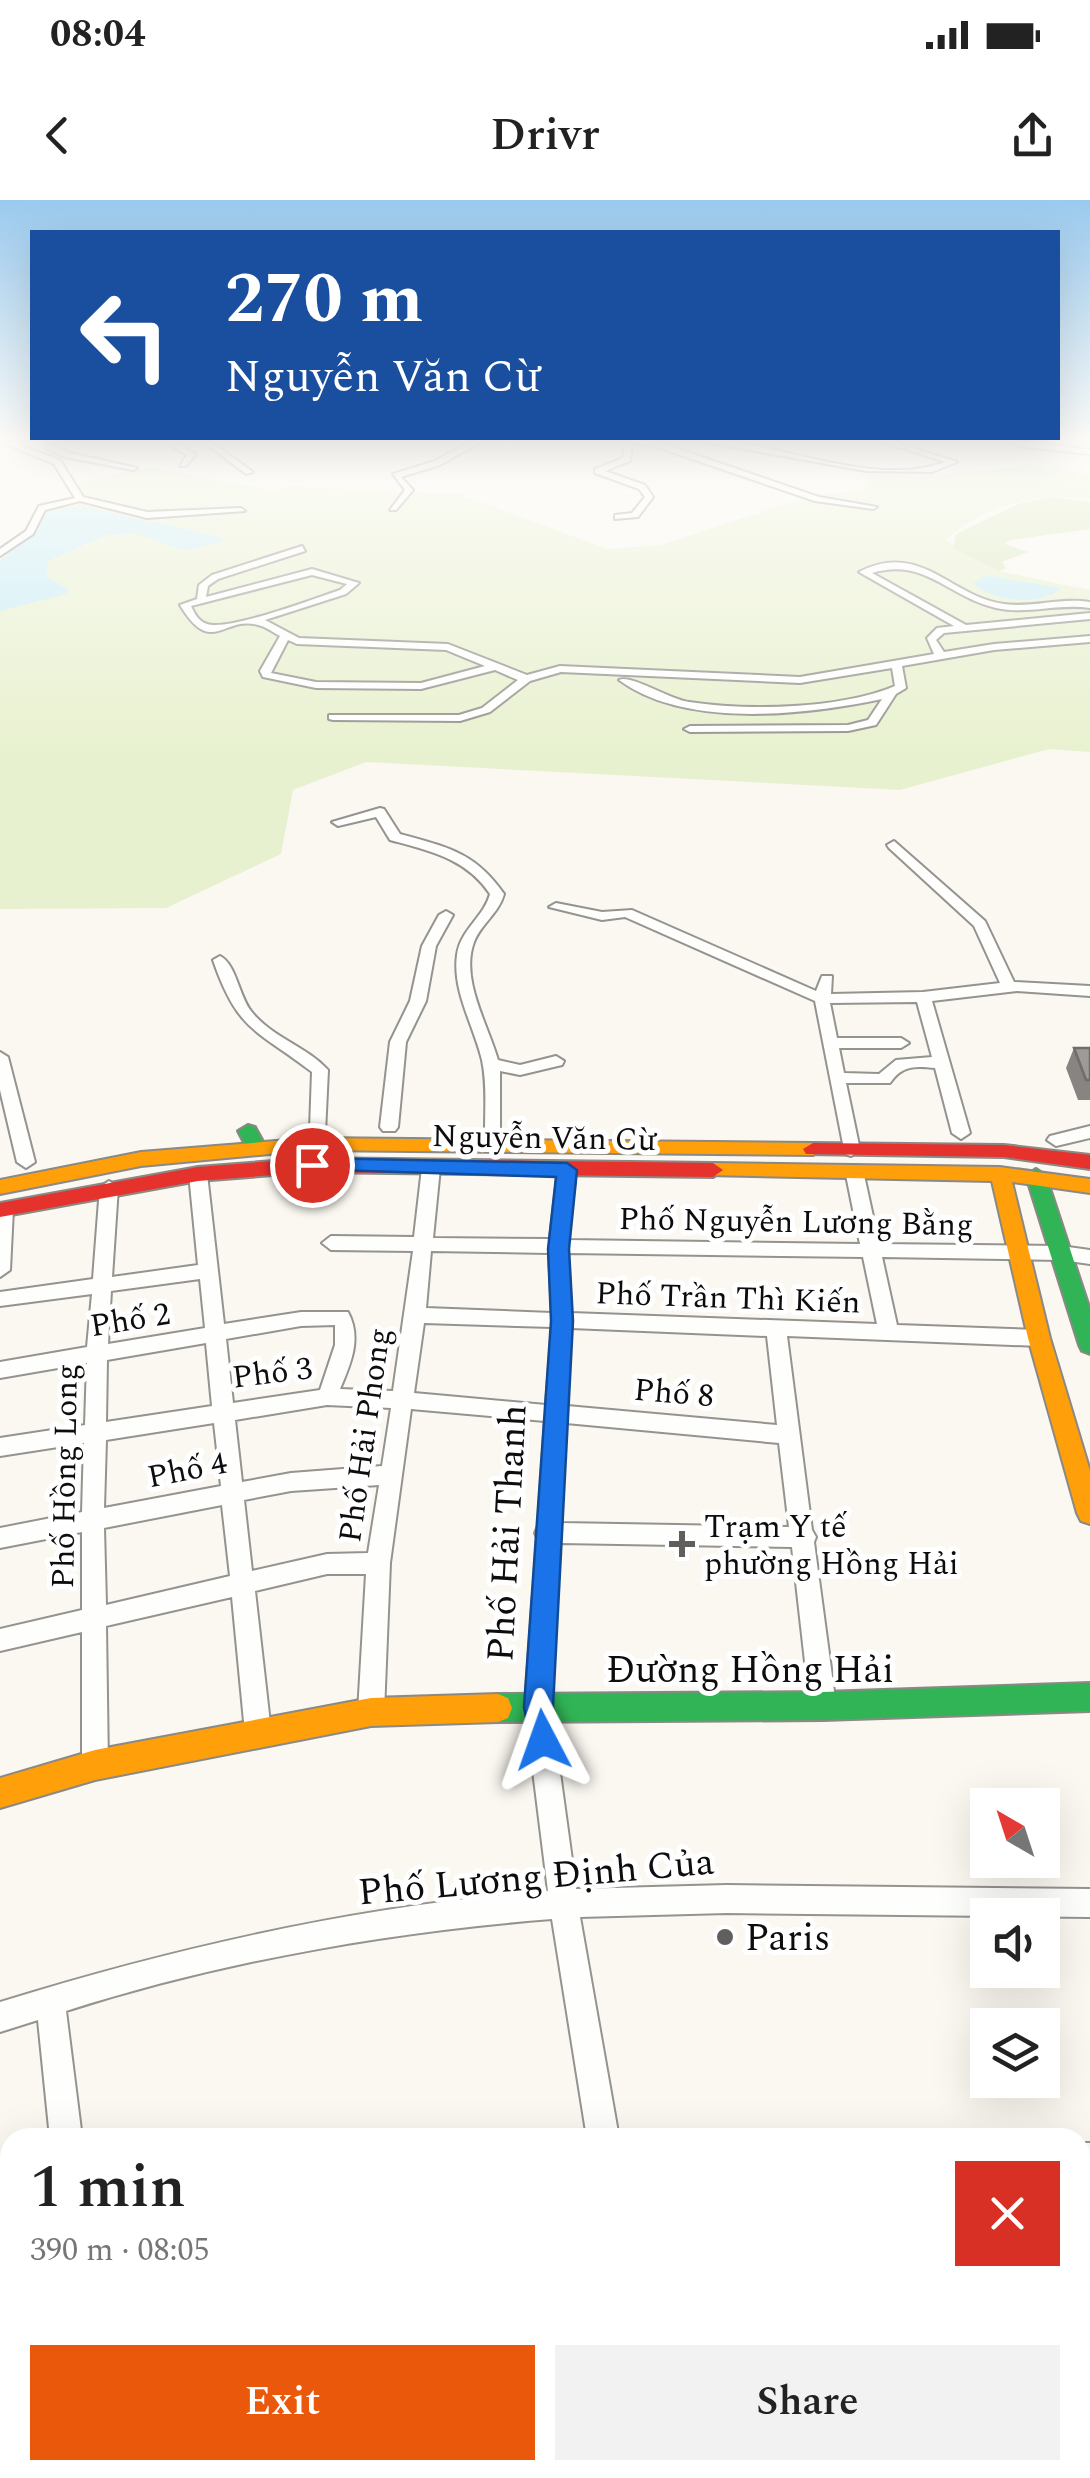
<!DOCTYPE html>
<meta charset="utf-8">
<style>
body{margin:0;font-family:Spectral,serif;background:#f2f2f2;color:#222;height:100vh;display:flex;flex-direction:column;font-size:38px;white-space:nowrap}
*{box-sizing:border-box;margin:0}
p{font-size:32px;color:#767676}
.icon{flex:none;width:55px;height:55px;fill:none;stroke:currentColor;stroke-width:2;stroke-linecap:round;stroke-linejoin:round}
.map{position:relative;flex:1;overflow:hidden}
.side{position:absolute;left:0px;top:1928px;width:1090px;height:352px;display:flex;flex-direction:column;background:#fff;border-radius:30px 30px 0 0;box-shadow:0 10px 40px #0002}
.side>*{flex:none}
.guide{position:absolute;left:30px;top:30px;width:1030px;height:210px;border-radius:0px;box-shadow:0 10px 40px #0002;background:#1a4fa0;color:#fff;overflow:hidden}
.needle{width:65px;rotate:321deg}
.fabs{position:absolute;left:970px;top:1588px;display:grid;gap:20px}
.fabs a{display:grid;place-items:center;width:90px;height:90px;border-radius:0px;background:#fff;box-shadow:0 10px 40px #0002;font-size:50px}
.pin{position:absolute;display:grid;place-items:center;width:85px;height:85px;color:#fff;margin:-42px;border:5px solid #fff;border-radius:50%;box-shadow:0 2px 10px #0007}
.me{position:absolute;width:110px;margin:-55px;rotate:356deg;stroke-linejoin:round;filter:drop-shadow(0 0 8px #0008)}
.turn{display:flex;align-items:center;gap:35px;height:210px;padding:0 30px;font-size:45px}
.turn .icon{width:130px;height:130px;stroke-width:2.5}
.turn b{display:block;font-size:70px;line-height:85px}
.round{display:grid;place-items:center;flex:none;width:105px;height:105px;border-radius:0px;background:#f2f2f2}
.head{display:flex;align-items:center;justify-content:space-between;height:170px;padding:0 30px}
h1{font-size:60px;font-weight:600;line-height:75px}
.action{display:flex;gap:20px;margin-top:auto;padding:20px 30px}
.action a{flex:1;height:115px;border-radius:0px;background:#ea580c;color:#fff;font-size:40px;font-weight:600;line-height:115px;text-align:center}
.action a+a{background:#f2f2f2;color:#222}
.status{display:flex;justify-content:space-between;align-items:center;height:70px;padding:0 50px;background:#fff;direction:ltr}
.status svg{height:28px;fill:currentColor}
header{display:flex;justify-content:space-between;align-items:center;height:130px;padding:0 30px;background:#fff;font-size:45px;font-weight:600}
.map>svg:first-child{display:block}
.green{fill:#e8f1cf}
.forest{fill:#d9e9bd}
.water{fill:#c6ecf7}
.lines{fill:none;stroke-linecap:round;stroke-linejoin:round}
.street-casing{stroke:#949390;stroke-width:4}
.fast-casing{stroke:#8b8986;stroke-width:4}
.slow-casing{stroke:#8b8986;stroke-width:4}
.jam-casing{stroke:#8b8986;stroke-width:4}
.street{fill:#fefefd;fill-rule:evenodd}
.fast{fill:#30b455;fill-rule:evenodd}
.slow{fill:#ff9f0a;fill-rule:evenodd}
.jam{fill:#e5322d;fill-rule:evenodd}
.wall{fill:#888482}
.building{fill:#9e9a97;stroke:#6f6c6a;stroke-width:2.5}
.route{fill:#1a73e8;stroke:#114b97;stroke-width:2.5}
.poi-dot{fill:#605f5d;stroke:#fff;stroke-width:4}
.labels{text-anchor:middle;stroke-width:10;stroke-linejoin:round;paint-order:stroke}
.street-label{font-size:32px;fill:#0d0d0d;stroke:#fff}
.poi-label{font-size:32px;fill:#0d0d0d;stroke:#fff;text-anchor:start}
.near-street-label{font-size:38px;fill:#0d0d0d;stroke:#fff}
.near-poi-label{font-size:38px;fill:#0d0d0d;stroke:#fff;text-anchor:start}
</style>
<div class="status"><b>08:04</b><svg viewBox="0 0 49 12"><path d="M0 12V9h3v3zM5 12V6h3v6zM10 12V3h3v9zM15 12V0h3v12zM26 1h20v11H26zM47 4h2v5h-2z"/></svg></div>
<header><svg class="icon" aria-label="back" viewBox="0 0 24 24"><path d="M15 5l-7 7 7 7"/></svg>Drivr<svg class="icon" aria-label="share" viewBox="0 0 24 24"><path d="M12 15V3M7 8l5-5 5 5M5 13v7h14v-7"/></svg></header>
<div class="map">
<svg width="1090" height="2278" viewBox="0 0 1090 2278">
<rect width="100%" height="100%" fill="#fbf8f1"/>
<!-- green -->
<path class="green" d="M1031,266L1090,274V299C1041,292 983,304 946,340L998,371L1090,390V552L1049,549L900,590L366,562L293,590L281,654L166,708L0,709V360L37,333L46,309L85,298L77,283L149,267L273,291L291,287L459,294L607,349L661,345L801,299L869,288L867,274L935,275Z"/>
<!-- forest -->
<polygon class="forest" points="1054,297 1090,302 1090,329 1011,340 1005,344 1028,352 1002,362 1006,369 998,371 953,348 956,334 1020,303"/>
<!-- water -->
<g class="water">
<path d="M84,306C132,320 179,324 227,340L186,351L137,334L106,335L48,361L47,376L68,390L66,394L0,411V360L37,332L47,311Z"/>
<path d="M992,376L1061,388C1038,407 996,402 973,384L981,377Z"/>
</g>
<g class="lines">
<!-- street casing -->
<g class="street-casing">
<g id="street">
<polygon points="18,237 28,237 15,244 60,260 83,297 147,312 241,308 245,311 147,318 80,301 45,310 33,334 0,356 0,349 26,331 39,306 75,298 54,264 5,244"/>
<polygon points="158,238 166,238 196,254 186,266 180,266 187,255"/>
<polygon points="198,238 206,238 253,272 246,274"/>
<polygon points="488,238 440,265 401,277 413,290 396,310 390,310 405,290 393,274 435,261 475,239"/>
<polygon points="604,238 655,241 819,297 877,307 873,309 815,301 651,245 632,243 630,261 605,271 645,285 653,297 638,317 615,319 615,315 632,313 645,297 639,289 595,273 595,269 623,258 625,242"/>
<path d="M682,238C762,233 867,291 945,262L871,238H881L957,262L932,272L866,271Z"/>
<polygon points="998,238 1090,250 1090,254 1024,247"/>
<polygon points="49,244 70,253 137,268 133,270 65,257 46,248"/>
<path d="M302,346L305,351L218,379L208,386L206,397L312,369L359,383L346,394L265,420L299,438L448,444L527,475L560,466L800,477L934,454L927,438L937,428L954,426L859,372C921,340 950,397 1004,404C1033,408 1061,397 1090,402V408C1059,403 1027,415 996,408C948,397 925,357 872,373L966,425L1090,413V419L944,433L936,440L944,452L994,444L1090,436V442L994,450L902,466L906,488L896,494L876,525L848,531L690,532L684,529L690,526L848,525L868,520L882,499C806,515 685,529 619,480C631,474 670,500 689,502C748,511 840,509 895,486L892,468L800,483L561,472L530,481L490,512L460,521L333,520L329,519V515H459L482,508L518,480L495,470L421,489L316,488L263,477L260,471L280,436C274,433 265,426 258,425C223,415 212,458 180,405L197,399L199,385L212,375ZM312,375L347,384L340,390C313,399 229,431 207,424C198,421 195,414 191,406ZM288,440L297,444L446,450L485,466L421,483L316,482L271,473Z"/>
<path d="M380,608L384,609L400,634C447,647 475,652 504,694C499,713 481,724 474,742C460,779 488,825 498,860L520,865L556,856L564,861L562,865L520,875L500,871V934L494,936L485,930C485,907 487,883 482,860C474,826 452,791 457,755C460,730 484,717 490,694C466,658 430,651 390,640L376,617L338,626L332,622Z"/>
<path d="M894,641L985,721L1014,782L1090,786V796L1017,791L932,801L970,933L961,939L952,933L935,868C915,866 902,865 890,883H846L860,950L851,956L845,954L815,801L625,717L602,720L549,707L556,703L602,712L632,710L816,791L822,776H832L831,794L923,792L1000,783L974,726L889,648L887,645ZM917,802L932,857L896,860L879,874L844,873L839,848H901L909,843L901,838H837L830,803Z"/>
<polygon points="446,711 453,715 436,746 426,801 406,842 398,927 395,931 383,931 380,927 390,842 410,801 422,746 439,715"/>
<path d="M220,756C236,764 239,796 251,811C271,837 306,846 328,870L325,933L319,935L310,929L312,872C256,829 238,832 213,760Z"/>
<polygon points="0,852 8,857 35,962 26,968 17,962 0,890"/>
<polygon points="1090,926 1090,938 1056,946 1047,940 1050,936"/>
<path d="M431,962L440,968L433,1038L550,1039L558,970L567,964L576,970L568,1040L860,1044L846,975L855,969L864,975L879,1044L1061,1046L1090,1050V1064L1061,1060L882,1057L897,1125L1039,1130L1046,1133L1049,1138L1046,1143L1039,1146L787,1136L812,1330L816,1337L814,1342L836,1506L832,1515L823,1518L814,1515L810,1506L792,1347L560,1343L551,1507L576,1689L727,1685L1090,1689V1717L727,1713L580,1717L619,1938H587L552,1719C388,1732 223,1761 66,1811L82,1938H50L38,1820L0,1832V1802C178,1747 361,1705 548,1691L525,1507L537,1338L535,1333L538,1326L545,1221L411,1209L390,1363L384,1512L380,1521L371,1524L362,1521L358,1512L366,1374H327L255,1391L271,1532L267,1541L258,1544L249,1541L245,1532L232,1397L106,1426L108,1565L104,1574L95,1578L86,1574L82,1565V1432L0,1451V1429L82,1410V1332L0,1348V1328L82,1312L84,1243L0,1256V1238L85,1225L87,1163L0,1178V1162L87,1147L92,1094L0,1106V1092L93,1079L100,987L109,981L118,987L112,1077L198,1065L189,974L198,968L207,974L224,1124L301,1112H348C362,1138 351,1163 340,1189L393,1191L413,1051L331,1050L322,1043L331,1036L414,1037L422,968ZM431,1051L549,1053L552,1113L426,1108ZM568,1053L863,1057L877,1124L571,1113ZM200,1079L205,1128L108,1144L111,1091ZM424,1123L552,1127L546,1205L414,1193ZM335,1125V1145L320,1190L233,1203L226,1139L301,1126ZM571,1128L767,1136L777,1225L567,1206ZM206,1143L212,1206L106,1222L107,1160ZM327,1205L391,1208L382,1266L291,1273L242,1282L235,1220ZM214,1223L221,1286L104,1308L106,1240ZM566,1223L779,1243L789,1327L561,1323ZM379,1285L368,1353L327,1354L252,1371L244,1300L291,1291ZM222,1305L230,1376L106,1405L104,1328Z"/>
<polygon points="4,1003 13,1009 10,1070 0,1077 0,1004"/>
<rect x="1080" y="1943" width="10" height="32"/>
<polygon points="88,2270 124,2270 125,2278 89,2278"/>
<polygon points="632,2270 668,2270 669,2278 633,2278"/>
</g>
</g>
<!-- fast casing -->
<g class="fast-casing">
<g id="fast">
<polygon points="248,925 255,927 266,947 263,952 249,952 238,931"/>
<polygon points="1036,969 1046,976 1090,1110 1090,1154 1082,1151 1079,1145 1026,976"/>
<polygon points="1090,1483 1090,1511 823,1520 498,1522 488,1518 484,1508 488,1498 498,1494 823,1492"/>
</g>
</g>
<!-- slow casing -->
<g class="slow-casing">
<g id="slow">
<polygon points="313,938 813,943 823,949 813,955 313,950 141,966 0,994 0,980 141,952"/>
<polygon points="713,963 1000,967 1090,979 1090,993 1012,982 1050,1138 1090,1271 1090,1324 1081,1321 1077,1313 1028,1138 992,981 706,975 703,970 706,965"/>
<polygon points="498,1494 508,1498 512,1508 508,1518 498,1522 371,1526 95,1580 0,1608 0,1578 95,1550 371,1498"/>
</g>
</g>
<!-- jam casing -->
<g class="jam-casing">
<g id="jam">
<polygon points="813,943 1004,945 1090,955 1090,969 1004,957 806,954 803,949"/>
<polygon points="312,958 713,963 723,970 713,977 312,972 198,981 0,1017 0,1003 198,967"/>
</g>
</g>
<!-- street -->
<use href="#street" class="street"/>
<!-- fast -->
<use href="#fast" class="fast"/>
<!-- slow -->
<use href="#slow" class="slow"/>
<!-- jam -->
<use href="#jam" class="jam"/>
</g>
<!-- wall -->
<polygon class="wall" points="1074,848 1090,848 1090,900 1078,900 1066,868"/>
<!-- building -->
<polygon class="building" points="1074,848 1090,848 1090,880 1086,880"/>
<!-- sky -->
<linearGradient id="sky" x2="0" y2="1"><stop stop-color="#9acaee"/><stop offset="0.43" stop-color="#fdfcf9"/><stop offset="1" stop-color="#fdfcf9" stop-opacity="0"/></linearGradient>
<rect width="1090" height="556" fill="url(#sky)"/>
<!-- route -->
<polygon class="route" points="312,958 567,963 577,970 569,1049 573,1121 553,1507 557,1540 553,1550 543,1554 532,1550 524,1507 551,1121 548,1049 556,977 305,969 305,960"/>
<!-- markers -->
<g class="poi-dot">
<path d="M677 1329h10v10h10v10h-10v10h-10v-10h-10v-10h10z"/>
<circle cx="725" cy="1737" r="10"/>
</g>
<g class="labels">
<!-- street labels -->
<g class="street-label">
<text transform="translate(544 937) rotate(1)" y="11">Nguyễn Văn Cừ</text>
<text transform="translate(796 1021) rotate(1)" y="11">Phố Nguyễn Lương Bằng</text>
<text transform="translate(728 1097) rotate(2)" y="11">Phố Trần Thì Kiến</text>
<text transform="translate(130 1119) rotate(-9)" y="11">Phố 2</text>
<text transform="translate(272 1172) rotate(-7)" y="11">Phố 3</text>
<text transform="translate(674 1192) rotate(5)" y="11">Phố 8</text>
<text transform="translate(364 1235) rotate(-82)" y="11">Phố Hải Phong</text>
<text transform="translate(187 1269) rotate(-11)" y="11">Phố 4</text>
<text transform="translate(64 1276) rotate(-89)" y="11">Phố Hồng Long</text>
</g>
<!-- poi labels -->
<g class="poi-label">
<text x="704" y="1337">Trạm Y tế<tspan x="704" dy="37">phường Hồng Hải</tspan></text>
</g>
<!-- near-street labels -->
<g class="near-street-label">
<text transform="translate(506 1333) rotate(-87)" y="13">Phố Hải Thanh</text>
<text x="750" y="1482">Đường Hồng Hải</text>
<text transform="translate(536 1676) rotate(-5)" y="13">Phố Lương Định Của</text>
</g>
<!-- near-poi labels -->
<g class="near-poi-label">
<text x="745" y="1750">Paris</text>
</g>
</g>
</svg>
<div class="fabs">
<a><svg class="needle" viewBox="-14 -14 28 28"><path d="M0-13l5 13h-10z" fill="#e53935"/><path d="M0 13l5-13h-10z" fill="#767676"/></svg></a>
<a><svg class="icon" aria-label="sound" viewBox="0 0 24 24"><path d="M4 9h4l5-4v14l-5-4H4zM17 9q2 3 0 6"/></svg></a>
<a><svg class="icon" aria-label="layers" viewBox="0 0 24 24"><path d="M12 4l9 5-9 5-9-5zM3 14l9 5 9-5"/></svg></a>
</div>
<div class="pin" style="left:312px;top:965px;background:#d93025"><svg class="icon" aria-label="arrive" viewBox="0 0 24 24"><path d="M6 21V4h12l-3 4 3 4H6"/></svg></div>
<svg class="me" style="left:543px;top:1540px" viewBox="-20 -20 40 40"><path d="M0-17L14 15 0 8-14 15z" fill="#1a73e8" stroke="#fff" stroke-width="4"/></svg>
<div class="guide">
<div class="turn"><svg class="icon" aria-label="left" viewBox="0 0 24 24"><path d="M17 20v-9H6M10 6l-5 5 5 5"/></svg><div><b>270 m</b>Nguyễn Văn Cừ</div></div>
</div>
<section class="side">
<div class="head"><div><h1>1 min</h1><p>390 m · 08:05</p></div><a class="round" style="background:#d93025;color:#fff"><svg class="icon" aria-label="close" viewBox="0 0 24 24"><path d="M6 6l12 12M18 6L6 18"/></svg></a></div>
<div class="action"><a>Exit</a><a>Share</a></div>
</section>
</div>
